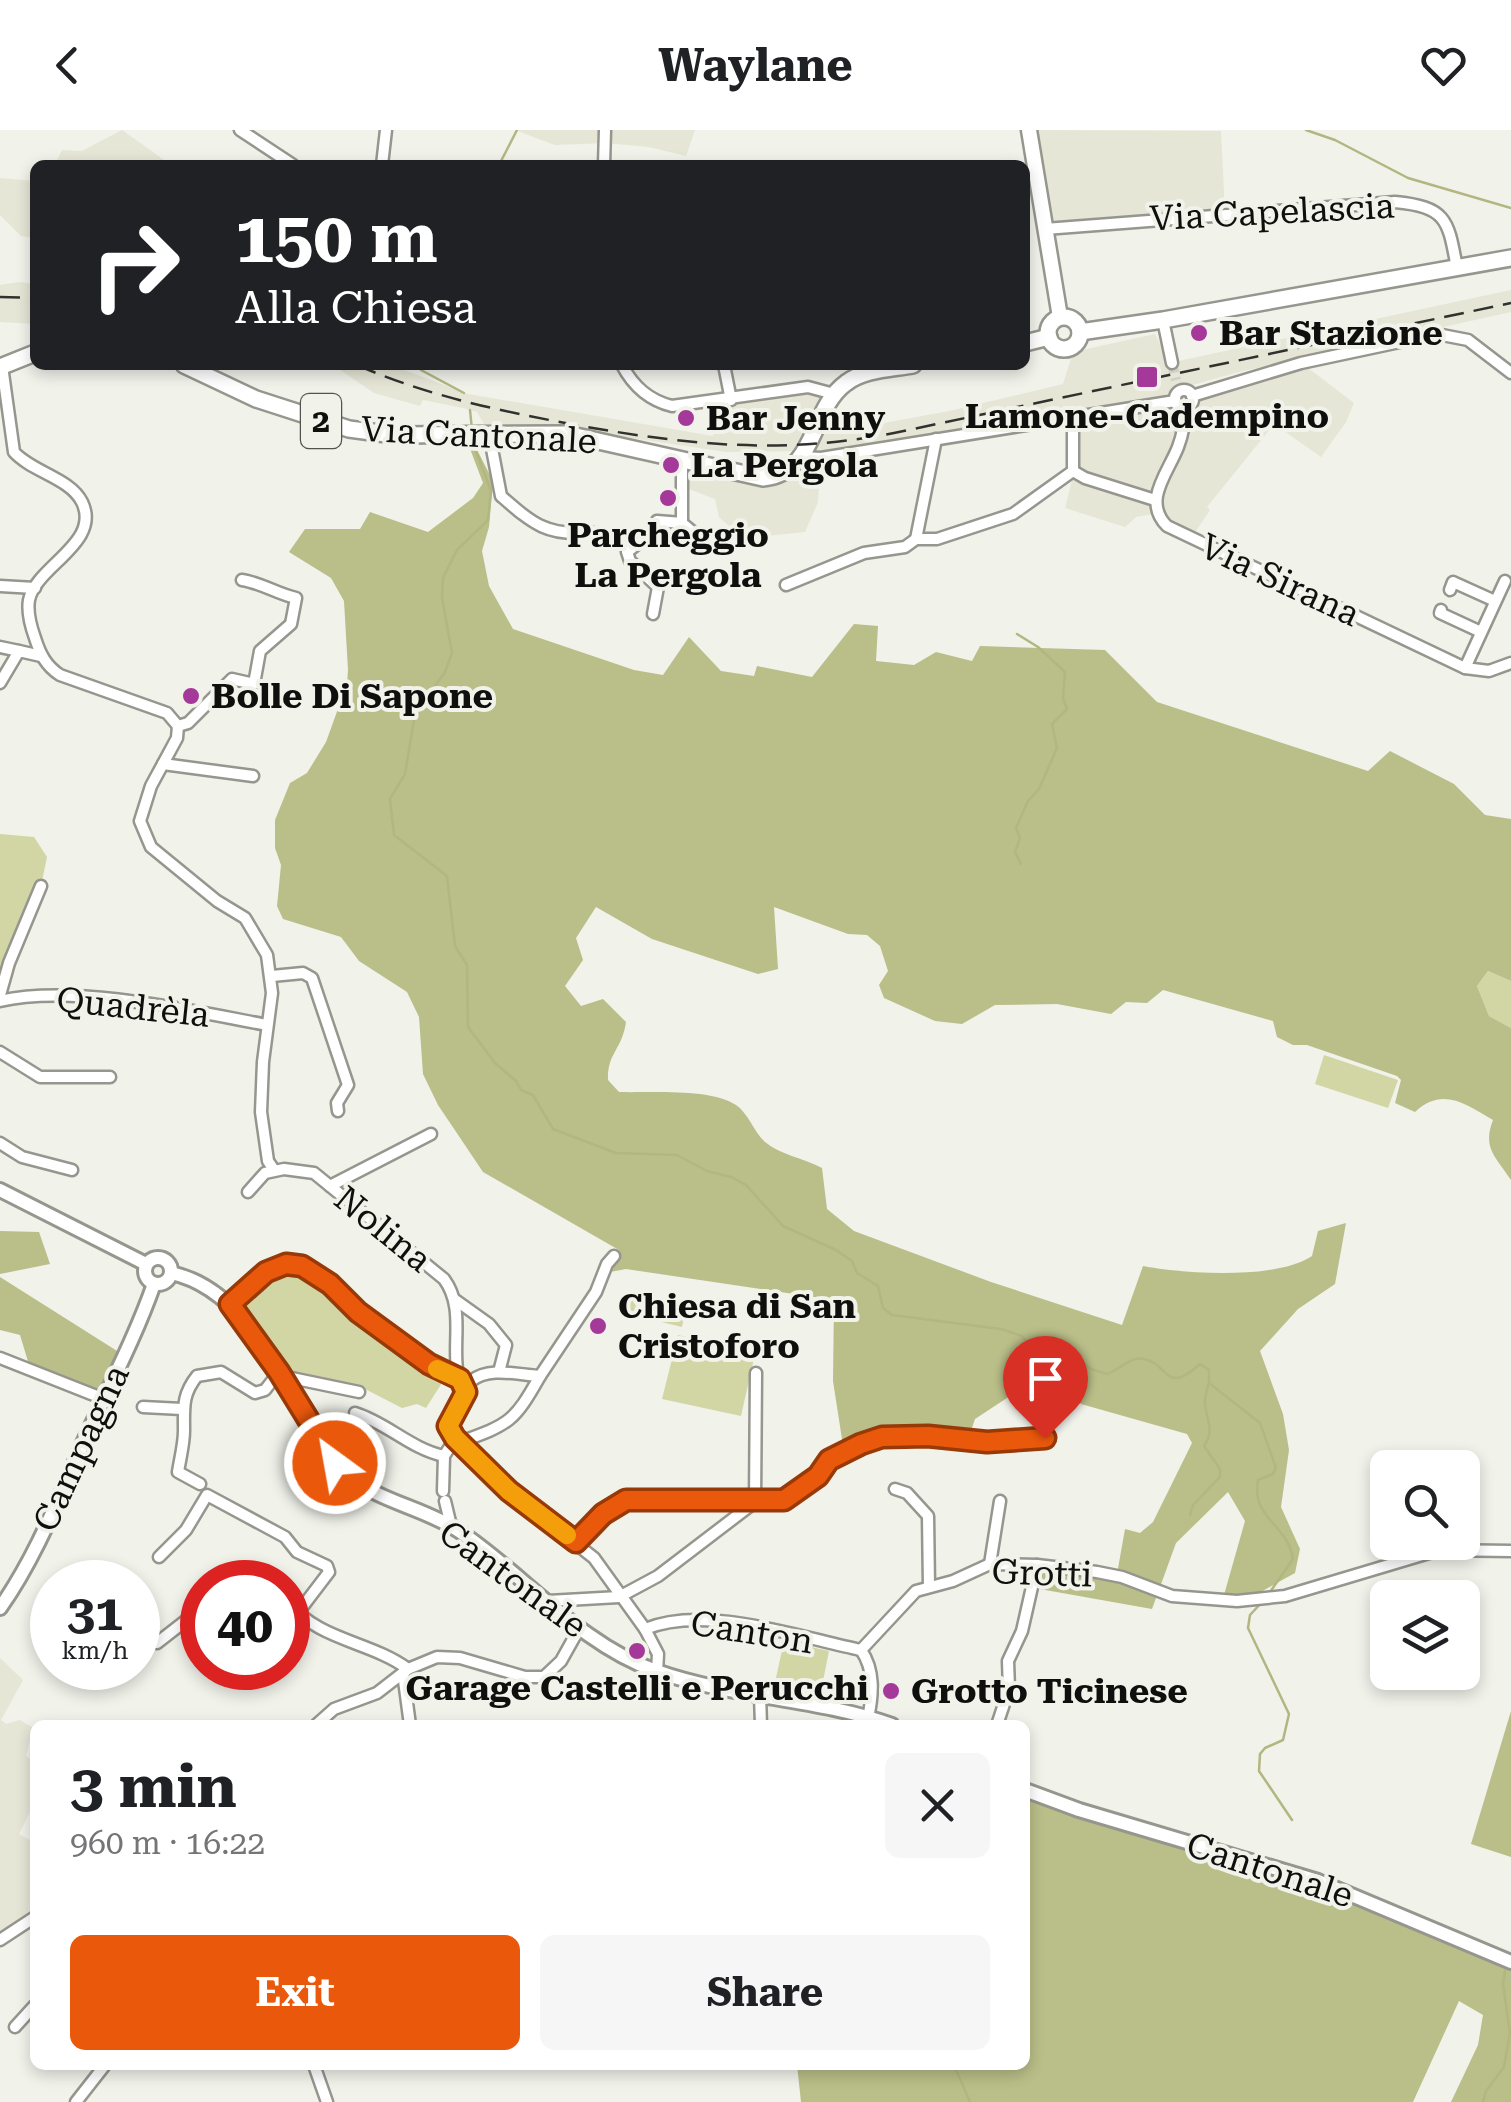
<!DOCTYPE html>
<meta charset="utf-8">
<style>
body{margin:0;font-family:"Roboto Serif",serif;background:#f6f6f6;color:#202124;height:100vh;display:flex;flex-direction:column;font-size:38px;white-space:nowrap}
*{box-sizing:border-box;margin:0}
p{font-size:32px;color:#757577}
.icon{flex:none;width:55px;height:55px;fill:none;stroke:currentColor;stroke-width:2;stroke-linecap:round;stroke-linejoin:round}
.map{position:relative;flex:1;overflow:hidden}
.sheet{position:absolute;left:30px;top:1590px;width:1000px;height:350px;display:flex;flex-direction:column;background:#fff;border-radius:15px;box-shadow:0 5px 15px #0003}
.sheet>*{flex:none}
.hud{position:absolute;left:30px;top:30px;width:1000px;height:210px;border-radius:15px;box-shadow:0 5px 15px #0003;background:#202124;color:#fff;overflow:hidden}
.tools{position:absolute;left:1370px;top:1320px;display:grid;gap:20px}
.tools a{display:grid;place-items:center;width:110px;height:110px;border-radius:15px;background:#fff;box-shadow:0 5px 15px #0003;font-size:50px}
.speed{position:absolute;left:30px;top:1430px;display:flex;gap:20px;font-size:50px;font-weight:700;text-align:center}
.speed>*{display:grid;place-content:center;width:130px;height:130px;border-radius:50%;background:#fff;box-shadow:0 5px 15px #0003;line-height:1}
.speed small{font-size:25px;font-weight:400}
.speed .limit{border:15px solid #d22;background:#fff;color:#111}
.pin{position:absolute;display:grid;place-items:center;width:85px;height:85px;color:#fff;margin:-102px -42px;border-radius:50% 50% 50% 0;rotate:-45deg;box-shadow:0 0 10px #0007}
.pin .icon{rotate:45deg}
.me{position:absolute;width:110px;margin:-55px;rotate:328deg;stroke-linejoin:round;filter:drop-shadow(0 0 8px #0008)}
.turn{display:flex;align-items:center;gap:35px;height:210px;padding:0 40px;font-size:45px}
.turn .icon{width:130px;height:130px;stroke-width:2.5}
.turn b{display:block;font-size:70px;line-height:85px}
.round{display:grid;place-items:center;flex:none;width:105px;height:105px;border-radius:15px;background:#f6f6f6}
.summary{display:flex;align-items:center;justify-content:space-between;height:170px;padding:0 40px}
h1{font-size:60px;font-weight:700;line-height:75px}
.action{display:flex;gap:20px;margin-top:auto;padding:20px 40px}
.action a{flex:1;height:115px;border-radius:15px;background:#ea580c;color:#fff;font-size:40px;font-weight:700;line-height:115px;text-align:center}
.action a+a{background:#f6f6f6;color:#202124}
header{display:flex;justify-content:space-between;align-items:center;height:130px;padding:0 40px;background:#fff;font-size:45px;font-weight:700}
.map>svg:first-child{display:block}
.built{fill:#e5e6d6}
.green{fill:#d2d6a5}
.forest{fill:#babe88}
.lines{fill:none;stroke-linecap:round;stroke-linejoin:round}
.stream{stroke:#b2b680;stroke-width:2.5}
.minor-tunnel{stroke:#cfd0c9;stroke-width:10;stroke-dasharray:10 5;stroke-linecap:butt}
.minor-casing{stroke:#96968f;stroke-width:15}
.tertiary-casing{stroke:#96968f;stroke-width:18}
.secondary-casing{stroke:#96968f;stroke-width:19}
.primary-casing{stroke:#96968f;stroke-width:20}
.minor{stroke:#fff;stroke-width:10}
.tertiary{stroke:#fff;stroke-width:12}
.secondary{stroke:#fff;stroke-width:14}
.primary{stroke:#fff;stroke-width:15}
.rail{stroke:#31312e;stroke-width:2.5;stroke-dasharray:20 10;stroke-linecap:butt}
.route-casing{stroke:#983908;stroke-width:25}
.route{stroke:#ea580c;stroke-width:18}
.slow{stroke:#f59e0b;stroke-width:18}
.poi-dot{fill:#a5399a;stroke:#f1f2ea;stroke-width:4}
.labels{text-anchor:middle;stroke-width:8;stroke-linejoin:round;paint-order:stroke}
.shield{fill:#f1f2ea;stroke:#53534f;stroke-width:2.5}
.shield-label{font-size:32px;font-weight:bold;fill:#0f0f0d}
.street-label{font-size:35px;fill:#0f0f0d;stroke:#f1f2ea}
.poi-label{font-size:35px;font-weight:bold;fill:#0f0f0d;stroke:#f1f2ea;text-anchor:start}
</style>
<header><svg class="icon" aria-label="back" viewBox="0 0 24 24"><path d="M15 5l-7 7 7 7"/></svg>Waylane<svg class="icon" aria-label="heart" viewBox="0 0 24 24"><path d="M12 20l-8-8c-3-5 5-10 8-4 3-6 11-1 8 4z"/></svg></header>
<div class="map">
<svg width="1511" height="1972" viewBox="0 0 1511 1972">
<rect width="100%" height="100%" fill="#f1f2ea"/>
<!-- built -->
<g class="built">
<polygon points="122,0 171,35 55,35 62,20 82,21"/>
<polygon points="515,0 695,0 686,26 649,17 605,13 555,15"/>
<polygon points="1037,0 1221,1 1225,83 1052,94"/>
<polygon points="0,48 35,51 35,108 21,106 0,85"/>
<polygon points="19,152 35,154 35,194 0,192 0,155"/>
<polygon points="1511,160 1511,182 1239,242 1171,261 1156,272 822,323 818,321 726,322 544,295 484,294 477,282 463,278 423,270 420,276 374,263 333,235 391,235 468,264 713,306 712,273 808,257 834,264 808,307 949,281 1063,254 1073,222 1155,204 1169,233"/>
<polygon points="1304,235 1354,273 1346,292 1321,327 1274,294 1207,377 1210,380 1194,404 1177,396 1163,382 1136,387 1125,397 1065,378 1075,338 1076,291 1172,278 1186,283 1200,270"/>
<polygon points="821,330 818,372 805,402 766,406 738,404 719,387 715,369 681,356 683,332 757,352 804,332"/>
<polygon points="0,1528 23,1550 1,1590 6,1594 20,1590 33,1598 26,1626 35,1632 35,1672 19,1704 35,1713 35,1785 0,1808"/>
</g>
<!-- green -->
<g class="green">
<polygon points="0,704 34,707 47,727 41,756 0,865"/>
<polygon points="1488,841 1511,851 1511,898 1489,886 1477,856"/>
<polygon points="1324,925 1398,950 1388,978 1315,954"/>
<polygon points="303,1136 358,1183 447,1245 426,1278 417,1274 402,1278 367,1260 282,1246 230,1175 266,1142"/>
<polygon points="629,1160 687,1173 682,1197 624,1183"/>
<polygon points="678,1205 755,1224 741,1286 662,1269"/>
<polygon points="784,1511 829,1521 820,1566 774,1557"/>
</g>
<!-- forest -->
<g class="forest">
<path d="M474,314L493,351L489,397L482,421L489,456L513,499L634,540L663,545L689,507L721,541L754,546L757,536L812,547L854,494L878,496L876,531L914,535L936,522L972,531L980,516L1105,520L1157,572L1368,641L1390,621L1454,654L1485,685L1511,689V851L1488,841L1477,856L1489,886L1511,898V1050C1496,1027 1482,1018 1493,990C1466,974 1442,956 1415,982L1395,973L1401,950L1397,946L1307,915H1293L1277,907L1273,891L1163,860L1147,873L1126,872L1111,884L1057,874L995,875L962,894L935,891L884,868L879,855L888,841L880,816L867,805L848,804L774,777L778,839L758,844L652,809L596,777L576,808L583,830L565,856L581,876L603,869L626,892C622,920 607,923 608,950L619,962C650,963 710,958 736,975C748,983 754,1002 765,1012C781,1025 803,1028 822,1038L827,1079L854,1101L991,1152L1122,1195L1143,1136C1185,1144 1276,1150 1312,1126L1318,1101L1346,1093L1335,1154L1298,1179L1260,1221L1283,1284L1289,1320L1281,1377L1300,1419L1295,1443L1255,1465H1224L1245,1391L1228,1362L1176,1413L1152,1479L1034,1458L1037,1435L1117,1444L1125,1399L1140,1403L1153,1392L1192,1313L1187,1304L1081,1274L1072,1263L1039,1247L975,1289L968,1310L903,1306L844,1322L833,1251L834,1170L626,1139L610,1142L609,1134L620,1129L619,1120L483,1042L438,975L423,944L419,887L407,862L359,831L341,807L283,789L277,776L281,735L275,718V690L290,653L307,643L326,612L347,554L348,540L344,471L331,448L289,422L305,399H360L370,382L428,402L473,368L483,353L469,316Z"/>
<polygon points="0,1101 39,1102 50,1134 0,1144"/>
<polygon points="0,1147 125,1226 104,1269 30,1238 20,1205 0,1200"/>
<polygon points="1511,1581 1511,1727 1471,1714"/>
<polygon points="1025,1660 1297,1744 1511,1832 1511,1972 1451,1972 1478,1915 1483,1885 1459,1871 1413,1972 801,1972 797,1935 1025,1935"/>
</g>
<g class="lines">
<!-- stream -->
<g class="stream">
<polyline points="1306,0 1335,10 1408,48 1511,78"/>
<polyline points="499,35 517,0"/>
<polyline points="421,235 421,240 464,263"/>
<polyline points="470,280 472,300"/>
<path d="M473,313L491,361L488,390L457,420L443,448L442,468L452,523L445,542L415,584L405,644L390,669L394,705L447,746L455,816L467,835L468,897L495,933L516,951L521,960L533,965L553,999L616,1023L677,1025L707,1041L731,1047L746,1055L783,1096L836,1120L852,1131L857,1143L878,1156L883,1178L892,1185L1001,1199L1022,1206L1035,1222L1071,1223L1091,1239L1107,1244C1119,1240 1131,1226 1144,1229C1170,1234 1164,1266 1200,1234L1209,1240V1253L1260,1293L1276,1338L1273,1344L1258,1350C1251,1389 1288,1394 1293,1429L1270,1462"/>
<polyline points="1017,504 1038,517 1065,542 1063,568 1067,579 1052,594 1057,618 1039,659 1028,671 1016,698 1020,708 1015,722 1021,734"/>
<path d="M1190,1385L1193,1375L1220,1347V1339L1204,1316C1216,1299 1205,1288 1205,1272C1205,1265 1207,1259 1209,1253"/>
<polyline points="1262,1472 1250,1485 1248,1498 1289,1584 1283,1610 1265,1618 1260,1624 1259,1641 1292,1690"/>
<polyline points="954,1935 970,1972"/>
<polyline points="1483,1972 1486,1961 1504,1937 1510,1903 1503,1854 1505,1841"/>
</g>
<!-- minor-tunnel -->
<polyline class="minor-tunnel" points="1172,233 1176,250"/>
<!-- minor casing -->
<g class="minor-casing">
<g id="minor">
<polyline points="240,0 293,35"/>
<polyline points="382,35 386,0"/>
<polyline points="604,35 605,0"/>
<path d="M1045,99L1395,72C1448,77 1448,91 1457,138"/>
<polyline points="1163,190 1172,233"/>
<path d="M622,235C633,256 648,270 672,276L808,257L834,264"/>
<polyline points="724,235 731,270"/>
<path d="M2,236L14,322C32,342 70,348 82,372C102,413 36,436 29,470C27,482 31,497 35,508C40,524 46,536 60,545L167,583L178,596L177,608L151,656L140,691L151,717L217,771L245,788L267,825L272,863L263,932L261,982L268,1031L274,1040"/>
<circle cx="1184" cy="269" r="9"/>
<polyline points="1192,266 1301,233 1437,204 1468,210 1511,243"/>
<path d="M1185,278C1185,292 1183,304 1178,317C1168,343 1142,371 1167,396L1465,538L1489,541L1511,533"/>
<path d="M489,303L501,366C532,393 547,407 591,402"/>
<polyline points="803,327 821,328 1175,271"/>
<polyline points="1073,341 1085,348 1155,370"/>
<polyline points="682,393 682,328"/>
<polyline points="682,393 700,408"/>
<polyline points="916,409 936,309"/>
<polyline points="786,455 864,423 905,417 916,409 937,409 1013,384 1073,341 1073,288"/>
<polyline points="0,456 35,458"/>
<polyline points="1450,460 1453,452 1495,471"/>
<polyline points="1441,480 1440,483 1481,502"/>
<polyline points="653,484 658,457 630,431 627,422 651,403 657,391 682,393"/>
<polyline points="0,517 19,521"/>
<polyline points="1465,538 1505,451"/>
<polyline points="0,553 19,521 41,526"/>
<path d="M178,596L188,593L232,549L254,554L260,521L291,494L296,468C277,464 262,453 242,450"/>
<polyline points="163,634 253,646"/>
<polyline points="272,846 303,843 312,848 348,955 337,973 338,981"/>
<polyline points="0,865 9,833 41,756"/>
<path d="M0,871C73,854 193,881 267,895"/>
<polyline points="0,922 40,947 110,947"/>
<polyline points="0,1013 22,1027 72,1040"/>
<polyline points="330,1056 431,1004"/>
<path d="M248,1062L265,1043L284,1039L314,1043L444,1149C464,1176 453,1209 457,1239C457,1247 463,1255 466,1262L448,1296L451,1302L509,1361L594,1428L645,1499L658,1524L657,1542"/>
<polyline points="454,1169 489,1194 506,1215 499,1242"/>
<path d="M230,1175C245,1159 262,1139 285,1134C316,1129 339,1167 360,1184C391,1209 431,1244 471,1251C490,1236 518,1245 540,1246L596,1162L607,1134L614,1126"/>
<polyline points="0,1228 104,1269"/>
<polyline points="282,1246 359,1262"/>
<polyline points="143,1277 182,1279"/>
<path d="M355,1283C387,1293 411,1319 444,1326"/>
<path d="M460,1312C510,1294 514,1292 540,1246"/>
<path d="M200,1354L178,1342C180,1329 184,1314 184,1301C184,1277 182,1265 197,1246L221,1242L255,1263L265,1260L279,1242"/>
<polyline points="895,1359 907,1363 928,1386 929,1456"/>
<polyline points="443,1361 444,1326 455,1309"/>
<polyline points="445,1371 451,1396"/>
<polyline points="575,1412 603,1384 626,1370 784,1370 818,1346 829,1331 861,1314 883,1307 928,1306 987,1312 1045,1308"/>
<polyline points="159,1427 186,1400 207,1365 285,1407 297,1422 327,1436 329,1442 297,1484"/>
<polyline points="990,1434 1000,1371"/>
<polyline points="548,1471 619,1467 658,1446 755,1372 756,1243"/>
<path d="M288,1472C319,1511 370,1511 408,1539"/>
<path d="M645,1499C705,1474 798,1507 861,1520"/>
<polyline points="157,1513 202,1478"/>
<polyline points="403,1543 410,1595"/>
<polyline points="760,1565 761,1595"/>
<path d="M868,1588C873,1565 875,1540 861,1520L916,1461L953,1451L990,1434L1037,1435L1097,1442L1122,1447L1172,1466L1237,1471L1285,1466L1439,1420L1511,1421"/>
<polyline points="316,1595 334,1579 377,1563 408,1539 437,1527 460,1528 525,1547 544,1547 561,1531 580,1497"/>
<polyline points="997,1595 1009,1559 1008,1531 1022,1501 1037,1435"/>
<polyline points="0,1810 35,1787"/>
<polyline points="15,1897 35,1875"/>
<polyline points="314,1935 327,1972"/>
<polyline points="76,1972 105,1935"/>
</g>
</g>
<!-- tertiary casing -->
<g class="tertiary-casing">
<g id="tertiary">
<polyline points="0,1060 146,1134"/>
<circle cx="158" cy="1141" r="13"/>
<path d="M171,1143C241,1158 277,1238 310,1294C322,1313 332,1334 351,1348C384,1373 426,1379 459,1401C525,1445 579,1514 656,1541C732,1568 816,1568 892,1595"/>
<path d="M0,1478C36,1427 59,1367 84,1311C108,1259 135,1208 154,1154"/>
<polyline points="1025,1660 1079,1680 1318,1751 1511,1832"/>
</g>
</g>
<!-- secondary casing -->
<g class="secondary-casing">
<polyline id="secondary" points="1029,0 1060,187"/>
</g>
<!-- primary casing -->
<g class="primary-casing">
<g id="primary">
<circle cx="1064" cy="203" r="16"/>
<polyline points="1080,202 1163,190 1511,128"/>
<polyline points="1025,213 1049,207"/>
<path d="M184,235L256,269L349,299L394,305L567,304L763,348C818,342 809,280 846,253C864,239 891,239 913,235"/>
<polyline points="0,237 35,223"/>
</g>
</g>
<!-- minor -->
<use href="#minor" class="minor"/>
<!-- tertiary -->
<use href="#tertiary" class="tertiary"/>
<!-- secondary -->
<use href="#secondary" class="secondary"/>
<!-- primary -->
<use href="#primary" class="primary"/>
<!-- rail -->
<g class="rail">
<polyline points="0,167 35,168"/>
<path d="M357,235C428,266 500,281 576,295C687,315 782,325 894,303L1511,173"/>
</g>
</g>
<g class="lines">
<!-- route casing -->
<g class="route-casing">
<polyline id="route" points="335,1333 279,1242 230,1174 266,1142 286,1134 302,1136 330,1154 358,1182 429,1234 460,1249 466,1262 448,1296 455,1308 509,1361 576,1412 603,1384 626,1370 784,1370 818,1346 829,1330 861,1314 882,1307 928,1306 987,1312 1045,1308"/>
</g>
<!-- route -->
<use href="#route" class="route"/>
<!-- slow -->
<polyline class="slow" points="437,1239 460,1249 466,1262 448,1296 455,1308 509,1361 567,1405"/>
</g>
<!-- markers -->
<g class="poi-dot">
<circle cx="1199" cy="203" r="10"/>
<rect x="1135" y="235" width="24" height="24" rx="5"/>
<circle cx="686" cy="288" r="10"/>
<circle cx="671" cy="335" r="10"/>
<circle cx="668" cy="368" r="10"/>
<circle cx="191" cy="566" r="10"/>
<circle cx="598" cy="1196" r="10"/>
<circle cx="637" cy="1521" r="10"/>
<circle cx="891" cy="1561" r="10"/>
</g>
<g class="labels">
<!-- shield labels -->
<rect class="shield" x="301" y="264" width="40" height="54" rx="8"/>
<g class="shield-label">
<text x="321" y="302">2</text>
</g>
<!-- street labels -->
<g class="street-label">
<text transform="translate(1272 82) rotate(-3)" y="12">Via Capelascia</text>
<text transform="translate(479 305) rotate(3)" y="12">Via Cantonale</text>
<text transform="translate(1280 450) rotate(25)" y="12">Via Sirana</text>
<text transform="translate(133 877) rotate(6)" y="12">Quadrèla</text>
<text transform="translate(383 1099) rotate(39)" y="12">Nolina</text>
<text transform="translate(81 1318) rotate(-65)" y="12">Campagna</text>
<text transform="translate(1042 1443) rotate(2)" y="12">Grotti</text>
<text transform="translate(513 1449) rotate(36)" y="12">Cantonale</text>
<text transform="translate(752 1502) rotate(9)" y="12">Canton</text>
<text transform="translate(1270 1740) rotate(18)" y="12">Cantonale</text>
</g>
<!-- poi labels -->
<g class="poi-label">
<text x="1219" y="215">Bar Stazione</text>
<text x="1147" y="298" text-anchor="middle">Lamone-Cadempino</text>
<text x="706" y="300">Bar Jenny</text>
<text x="691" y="347">La Pergola</text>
<text x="668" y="417" text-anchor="middle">Parcheggio<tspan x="668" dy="40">La Pergola</tspan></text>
<text x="211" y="578">Bolle Di Sapone</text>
<text x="618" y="1188">Chiesa di San<tspan x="618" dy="40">Cristoforo</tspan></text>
<text x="637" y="1570" text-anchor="middle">Garage Castelli e Perucchi</text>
<text x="911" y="1573">Grotto Ticinese</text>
</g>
</g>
</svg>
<div class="tools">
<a><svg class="icon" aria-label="search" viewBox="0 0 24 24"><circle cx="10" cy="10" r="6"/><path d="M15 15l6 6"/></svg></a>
<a><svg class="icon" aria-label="layers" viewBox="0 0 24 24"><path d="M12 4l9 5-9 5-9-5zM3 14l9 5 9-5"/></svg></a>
</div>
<div class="speed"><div>31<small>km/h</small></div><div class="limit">40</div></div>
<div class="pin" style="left:1045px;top:1308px;background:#d93025"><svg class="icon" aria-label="arrive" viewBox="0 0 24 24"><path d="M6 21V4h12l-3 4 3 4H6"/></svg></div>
<svg class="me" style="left:335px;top:1333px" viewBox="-20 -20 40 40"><circle r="17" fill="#ea580c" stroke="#fff" stroke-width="3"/><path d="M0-11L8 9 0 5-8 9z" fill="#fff"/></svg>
<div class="hud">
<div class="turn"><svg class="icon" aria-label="right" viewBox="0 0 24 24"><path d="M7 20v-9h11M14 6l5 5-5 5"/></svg><div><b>150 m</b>Alla Chiesa</div></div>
</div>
<section class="sheet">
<div class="summary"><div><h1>3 min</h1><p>960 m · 16:22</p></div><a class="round"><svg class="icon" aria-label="close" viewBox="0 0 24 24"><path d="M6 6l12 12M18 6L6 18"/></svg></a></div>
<div class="action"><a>Exit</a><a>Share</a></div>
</section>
</div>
